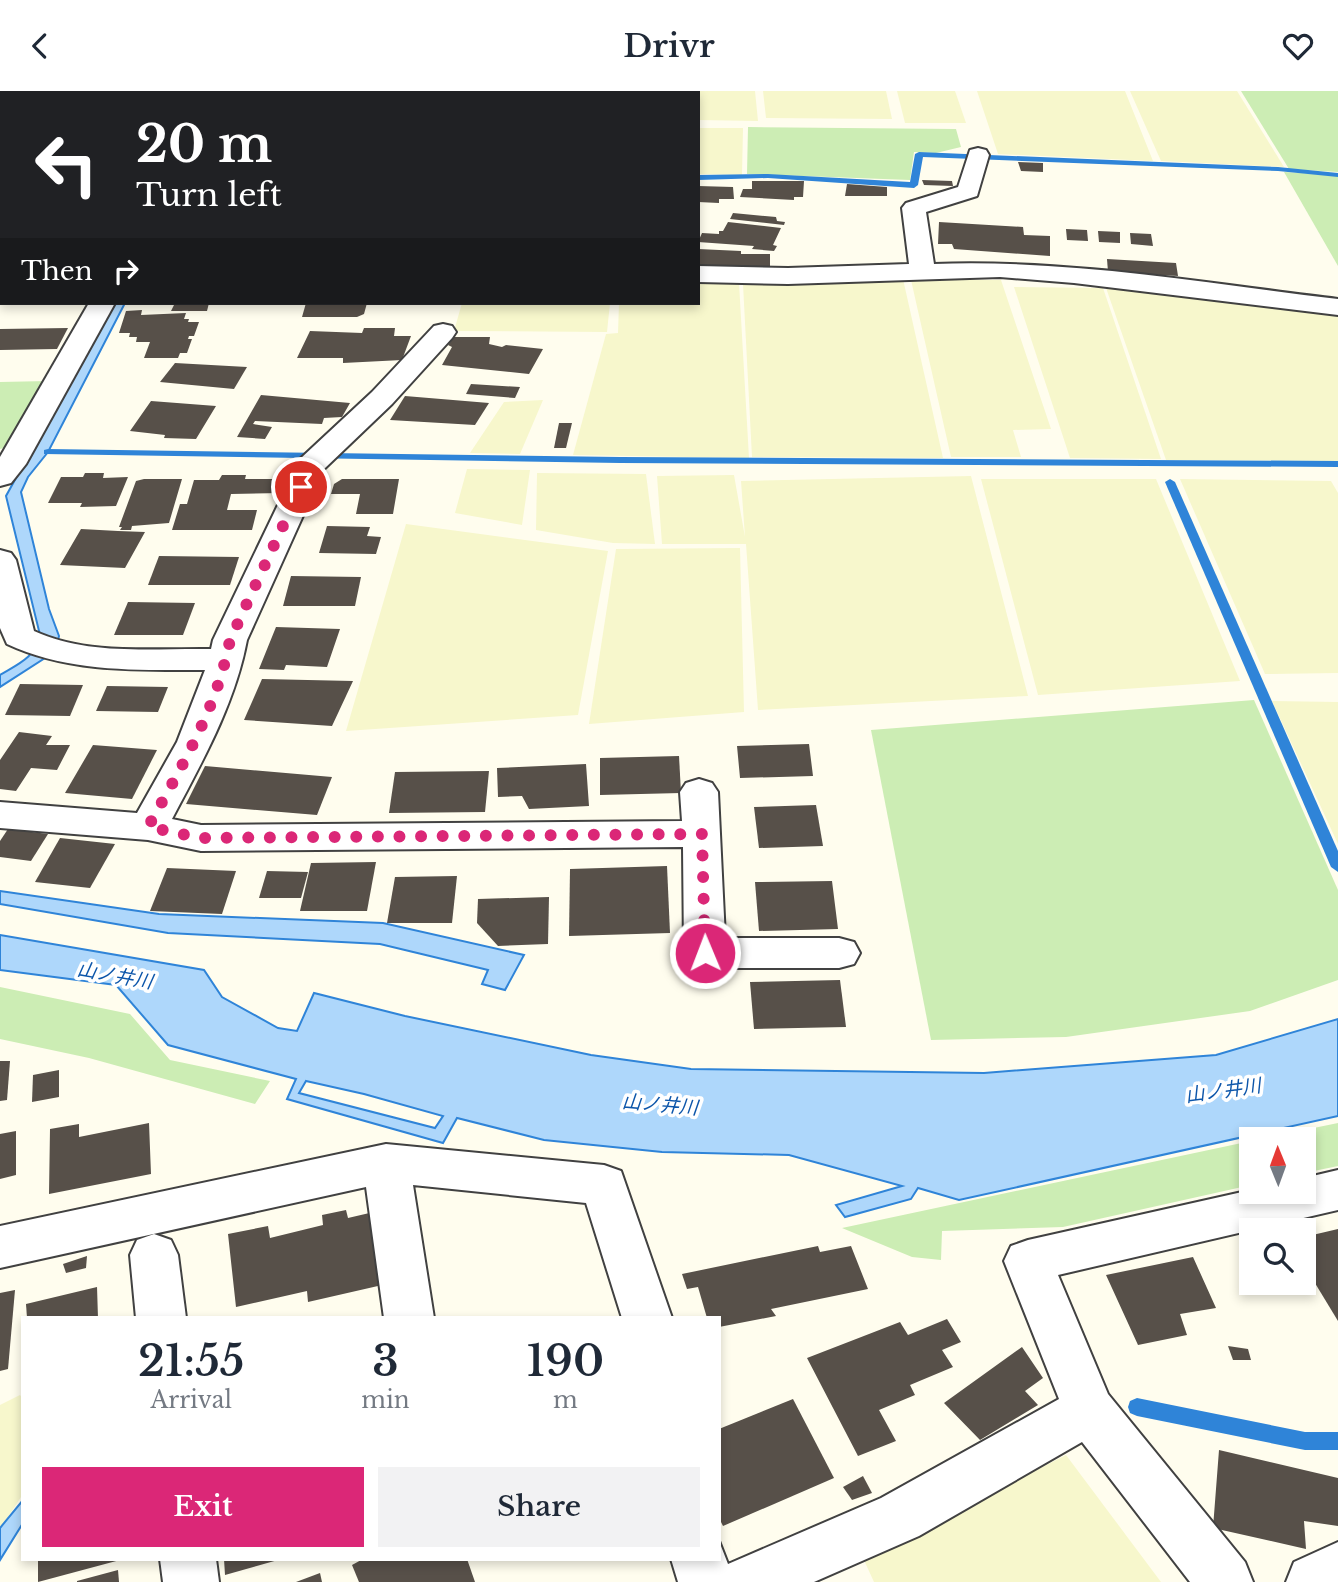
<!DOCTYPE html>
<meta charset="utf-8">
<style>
body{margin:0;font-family:"Libre Baskerville","Noto Sans JP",serif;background:#f2f2f3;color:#1f2937;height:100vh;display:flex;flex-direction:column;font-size:26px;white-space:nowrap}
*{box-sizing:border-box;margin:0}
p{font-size:23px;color:#747a83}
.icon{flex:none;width:38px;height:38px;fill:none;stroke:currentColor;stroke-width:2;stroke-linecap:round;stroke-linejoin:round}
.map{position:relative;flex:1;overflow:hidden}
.sheet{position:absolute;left:21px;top:1225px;width:700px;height:245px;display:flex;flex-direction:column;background:#fff;border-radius:0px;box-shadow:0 4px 10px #0003}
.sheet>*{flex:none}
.banner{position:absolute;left:0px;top:0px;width:700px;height:214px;box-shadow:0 4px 10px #0003;background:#202124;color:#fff;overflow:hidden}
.needle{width:46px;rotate:359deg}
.controls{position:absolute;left:1239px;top:1036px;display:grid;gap:14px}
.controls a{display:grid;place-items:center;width:77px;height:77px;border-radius:0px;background:#fff;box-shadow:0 4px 10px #0003;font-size:35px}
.pin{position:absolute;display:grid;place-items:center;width:60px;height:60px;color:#fff;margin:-30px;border:4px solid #fff;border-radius:50%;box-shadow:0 2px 7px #0007}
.me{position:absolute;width:77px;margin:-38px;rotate:359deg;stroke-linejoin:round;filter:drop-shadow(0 0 5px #0008)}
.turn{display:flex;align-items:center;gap:24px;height:147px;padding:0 21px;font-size:32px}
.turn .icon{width:91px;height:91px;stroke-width:2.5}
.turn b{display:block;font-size:49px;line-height:60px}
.then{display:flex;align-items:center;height:66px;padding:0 21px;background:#0003;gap:14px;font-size:26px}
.eta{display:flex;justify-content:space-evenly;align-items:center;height:119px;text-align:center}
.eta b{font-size:42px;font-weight:600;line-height:49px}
.primary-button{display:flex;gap:14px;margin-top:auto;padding:14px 21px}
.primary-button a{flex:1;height:80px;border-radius:0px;background:#db2777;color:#fff;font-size:28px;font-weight:600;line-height:80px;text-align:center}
.primary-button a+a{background:#f2f2f3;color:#1f2937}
header{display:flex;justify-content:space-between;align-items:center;height:91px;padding:0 21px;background:#fff;font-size:32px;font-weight:600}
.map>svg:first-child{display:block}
.farmland{fill:#f7f7cc}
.green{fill:#ccedb4}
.water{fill:#aed7fb;stroke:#2f84d8;stroke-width:2;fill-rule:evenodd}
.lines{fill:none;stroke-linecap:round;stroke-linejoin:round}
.stream{fill:#2f84d8;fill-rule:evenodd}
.building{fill:#575049}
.minor-casing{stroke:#414141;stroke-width:4}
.minor{fill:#fff;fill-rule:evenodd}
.route{stroke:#db2777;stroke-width:12;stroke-dasharray:0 21.6}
.labels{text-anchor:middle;stroke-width:7;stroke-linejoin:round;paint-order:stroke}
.water-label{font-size:19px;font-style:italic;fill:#0d56aa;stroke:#fff}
</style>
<header><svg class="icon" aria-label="back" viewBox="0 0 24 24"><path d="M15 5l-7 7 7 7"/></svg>Drivr<svg class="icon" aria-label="heart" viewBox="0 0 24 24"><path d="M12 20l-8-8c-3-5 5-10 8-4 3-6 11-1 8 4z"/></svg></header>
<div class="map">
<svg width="1338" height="1491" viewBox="0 0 1338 1491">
<rect width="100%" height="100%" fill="#fffdee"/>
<!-- farmland -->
<g class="farmland">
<polygon points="673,0 755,0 758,30 698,29 698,2"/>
<polygon points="763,0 886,0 892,28 766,27"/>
<polygon points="897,0 955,0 966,32 905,32"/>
<polygon points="977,0 1125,0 1153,70 998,63"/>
<polygon points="1130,0 1237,0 1284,76 1161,70"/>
<polygon points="698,37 743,37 742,84 698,83"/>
<polygon points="903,188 943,367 752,366 743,193"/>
<polygon points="911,189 1001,189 1051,338 1013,339 1021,366 951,366"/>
<polygon points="698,190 739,192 749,367 573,364 606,243 618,242 619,212 698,212"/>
<polygon points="1105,194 1338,222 1338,370 1166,369"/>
<polygon points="1014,196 1103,197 1161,368 1070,367"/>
<polygon points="462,212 610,212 607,241 454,240"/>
<polygon points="543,309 520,363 470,362 504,311"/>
<polygon points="467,378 530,379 522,434 455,422"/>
<polygon points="537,382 646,383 655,453 613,452 536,439"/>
<polygon points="734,384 745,446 741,390 971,385 1028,605 758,619 746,453 662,453 657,385"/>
<polygon points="981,388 1156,388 1240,590 1038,604"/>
<polygon points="1180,388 1331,390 1338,402 1338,582 1265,583"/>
<polygon points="406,433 608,460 578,624 346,640"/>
<polygon points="740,457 744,621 589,633 616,458"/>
<polygon points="1272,610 1338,611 1338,753"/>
<polygon points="20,1304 23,1308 23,1403 0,1438 0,1314"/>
<polygon points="1066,1364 1161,1491 874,1491 863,1467"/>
</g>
<!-- green -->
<g class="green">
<polygon points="1241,0 1338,0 1338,81 1289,78"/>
<polygon points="748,36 956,38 961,56 936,62 914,61 910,89 747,83"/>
<polygon points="1284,81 1338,84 1338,175"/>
<polygon points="48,290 10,355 0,358 0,291"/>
<polygon points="1254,609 1338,799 1338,889 1250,920 1066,946 931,949 871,639"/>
<polygon points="0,896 130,923 170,969 270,990 255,1013 89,967 0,948"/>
<polygon points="1338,1032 1338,1075 1304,1082 1304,1048 1260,1048"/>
<polygon points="1251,1050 1251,1094 1063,1136 942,1140 941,1169 912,1166 842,1137"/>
</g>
<!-- water -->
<g class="water">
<path d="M113,212H125L48,361L28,386L21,401L49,518L59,545L57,553L45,567L0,596V584C18,573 36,566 40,544L6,405Z"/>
<polygon points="0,800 159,823 383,832 524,864 505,899 482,893 488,879 380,853 168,842 0,813"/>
<path d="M0,844L204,879L222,906L278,937L297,940L314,902L405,925L591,964L691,978L984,982L1216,964L1338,928V1025L959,1109L918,1097L911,1108L845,1126L836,1114L902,1095L789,1064L662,1061L544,1049L457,1027L443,1052L287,1008L296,988L168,954L116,894L0,879ZM306,990L364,1003L443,1025L435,1037L299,1002Z"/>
<polygon points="23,1409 23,1432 0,1469 0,1437"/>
</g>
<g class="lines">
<!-- stream -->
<g class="stream">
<polygon points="919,61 1278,76 1338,82 1338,86 1278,80 923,66 918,94 914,97 768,87 698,89 698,84 768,83 910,91 915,63"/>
<polygon points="48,358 620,366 1338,370 1338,376 620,372 44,363 44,359"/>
<polygon points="1170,388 1175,391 1338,760 1338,781 1331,776 1165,391"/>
<polygon points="1137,1307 1305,1341 1338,1341 1338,1359 1305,1359 1137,1325 1130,1322 1128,1316 1130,1310"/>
</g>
</g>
<!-- building -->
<g class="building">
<polygon points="1018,71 1043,72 1043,81 1021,80"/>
<polygon points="922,89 952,90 953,95 924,94"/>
<polygon points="752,90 804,90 803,106 794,106 794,109 740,106 743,98 752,98"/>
<polygon points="847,93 887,96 887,105 845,105"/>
<polygon points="698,95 733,96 734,108 719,108 719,112 698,111"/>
<polygon points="733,122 776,126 777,130 785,131 784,134 730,128"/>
<polygon points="728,131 781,137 773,154 777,155 774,160 752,158 754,155 698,151 702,142 719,143 719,140 723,140"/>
<polygon points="939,131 1023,136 1024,144 1050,145 1050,165 954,158 952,153 938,153"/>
<polygon points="1066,138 1087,139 1088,150 1067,149"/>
<polygon points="1098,140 1120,141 1120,152 1099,151"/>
<polygon points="1130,142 1151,143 1153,155 1131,153"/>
<polygon points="698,158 741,160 741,163 770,163 770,181 698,175"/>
<polygon points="1107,168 1176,172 1178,185 1108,181"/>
<polygon points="175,212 209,212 207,220 171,220"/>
<polygon points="306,212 367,212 364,223 357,226 302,226"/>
<polygon points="142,219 141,224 186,222 184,228 189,228 188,231 199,231 194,245 189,245 188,248 192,248 187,262 180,262 178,267 144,267 150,251 136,251 137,246 129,246 130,242 119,242 126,220"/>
<polygon points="68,237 57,258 0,259 0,238"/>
<polygon points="364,237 395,237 394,245 411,245 402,269 343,272 343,267 297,267 310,240 362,242"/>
<polygon points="454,246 490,246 489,253 502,256 506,254 543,258 529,283 442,274 452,256 448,254"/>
<polygon points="175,272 247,276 234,298 160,291"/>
<polygon points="471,293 520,296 515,307 466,303"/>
<polygon points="261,304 350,312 342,326 324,327 322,333 255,330 253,333 272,336 265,348 237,346"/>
<polygon points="405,305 489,312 475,334 390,329"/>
<polygon points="151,310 216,315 196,348 164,347 165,344 130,340"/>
<polygon points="559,332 572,332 566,357 554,357"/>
<polygon points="85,382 104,382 103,387 128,386 116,415 80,416 82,412 48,412 61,386 83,386"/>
<polygon points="222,384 246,384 245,388 285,388 282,402 231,403 227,419 257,419 252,439 172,439 180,413 187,413 194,389 219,389"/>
<polygon points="144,388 182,388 169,432 132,435 131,439 120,439 122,436 119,436 136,390"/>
<polygon points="342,388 399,388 393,423 356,423 360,403 331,403 334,393"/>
<polygon points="327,435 370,436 367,445 381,446 376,463 319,462"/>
<polygon points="81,438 118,440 145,441 125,477 60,474"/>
<polygon points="159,465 239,466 230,494 148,494"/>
<polygon points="291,485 361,486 355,515 283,515"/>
<polygon points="128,511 195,512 183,544 114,544"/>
<polygon points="276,536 340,538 327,576 286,574 284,579 259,578"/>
<polygon points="262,588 353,590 332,635 244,629"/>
<polygon points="20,593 83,594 70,625 5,624"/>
<polygon points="107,595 168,596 158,621 96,620"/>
<polygon points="19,641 52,645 46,654 70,654 57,679 31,677 16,700 0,698 0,669"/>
<polygon points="809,653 813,685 740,687 737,655"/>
<polygon points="93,654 157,659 132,708 65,702"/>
<polygon points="679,665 681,702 600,704 600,667"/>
<polygon points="586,673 589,715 529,718 522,705 498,706 497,677"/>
<polygon points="205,675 332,686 317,724 186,713"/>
<polygon points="489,680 485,721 389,722 395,681"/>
<polygon points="816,714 823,755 759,757 754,716"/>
<polygon points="8,738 48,743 31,770 0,766 0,750"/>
<polygon points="60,747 115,753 90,797 35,791"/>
<polygon points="376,771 367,820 300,820 311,772"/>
<polygon points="667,775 670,842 569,845 570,778"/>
<polygon points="167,777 236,780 222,823 150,820"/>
<polygon points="267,780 308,781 301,807 259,807"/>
<polygon points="457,785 452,832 387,832 395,786"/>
<polygon points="832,790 838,838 759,840 755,791"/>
<polygon points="549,806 548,853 498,855 477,832 478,808"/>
<polygon points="840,889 846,936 754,938 750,891"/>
<polygon points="0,970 10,970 7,1009 0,1010"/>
<polygon points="59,979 59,1006 32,1011 33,984"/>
<polygon points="149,1032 151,1083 49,1103 50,1038 79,1033 79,1046"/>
<polygon points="16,1040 16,1084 0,1088 0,1043"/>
<polygon points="346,1119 348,1127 378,1120 391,1192 308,1211 307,1200 236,1216 228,1143 268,1135 270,1147 323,1134 322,1124"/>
<polygon points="1338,1138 1338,1230 1304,1174 1304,1146"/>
<polygon points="818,1155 820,1161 851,1155 868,1198 771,1218 776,1225 719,1236 719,1227 707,1227 698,1196 687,1198 682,1183"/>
<polygon points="87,1165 86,1177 66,1182 63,1173"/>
<polygon points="1193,1166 1216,1217 1180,1223 1187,1244 1138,1254 1106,1184"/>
<polygon points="97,1196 98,1227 27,1227 26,1213"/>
<polygon points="15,1199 8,1278 0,1280 0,1202"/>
<polygon points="947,1228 961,1251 942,1259 953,1276 910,1294 915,1304 879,1319 896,1350 858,1365 807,1267 900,1231 908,1244"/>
<polygon points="1228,1255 1248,1258 1251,1269 1233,1269"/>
<polygon points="1022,1256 1043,1287 1025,1300 1038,1314 980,1349 944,1312"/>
<polygon points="793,1308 834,1387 723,1435 719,1427 719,1338"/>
<polygon points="1219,1359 1338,1387 1338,1435 1304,1430 1306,1458 1213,1437"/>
<polygon points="863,1385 872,1402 852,1409 843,1396"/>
<polygon points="38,1468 120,1468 120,1469 38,1491"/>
<polygon points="224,1468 278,1468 278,1469 225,1484"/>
<polygon points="363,1468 467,1468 475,1491 359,1491 352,1474"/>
<polygon points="118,1479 119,1491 77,1491 77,1490"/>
<polygon points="320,1482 322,1491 296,1491"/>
</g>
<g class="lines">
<!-- minor casing -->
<g class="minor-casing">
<g id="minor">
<polygon points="209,0 229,0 208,2"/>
<polygon points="0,14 2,14 0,29"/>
<path d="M978,57L986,59L989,64L977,105L926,121L934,173C1069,168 1204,192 1338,208V224L1074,192L1000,186L788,193L698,191V175L788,177L909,173L902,117L906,112L958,96L970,59Z"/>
<polygon points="89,212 115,212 26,373 11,392 0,395 0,366"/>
<path d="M443,233L452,235L456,241L452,247L392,313L324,378L247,549C235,613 202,671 172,728L201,734L682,730L680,701L686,692L699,688L712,692L718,701L725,847H839L854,851L860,862L854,873L839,877H705L690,873L684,862L683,756L201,760L148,749L0,737V711L137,722L177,651L205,579C138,579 69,582 7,553L0,537V459L11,462L16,469L34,540C88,565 153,557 211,558L213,549L300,368L372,301L434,235Z"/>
<polygon points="386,1053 604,1074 621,1080 672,1227 622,1227 586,1112 413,1094 434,1227 384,1227 366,1096 0,1177 0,1135"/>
<polygon points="1338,1079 1338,1119 1058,1184 1108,1303 1245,1471 1253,1491 1190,1491 1082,1351 919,1445 814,1491 678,1491 671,1468 719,1468 719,1450 728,1473 881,1407 1059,1308 1004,1170 1011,1155 1028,1149 1251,1099 1251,1101 1304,1101 1304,1087"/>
<polygon points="154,1143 171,1149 178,1164 186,1227 136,1227 130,1164 137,1149"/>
<polygon points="1338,1451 1338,1491 1286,1491 1294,1471"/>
<polygon points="160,1468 216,1468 219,1491 163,1491"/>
</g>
</g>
<!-- minor -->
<use href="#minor" class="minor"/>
</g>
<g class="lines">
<!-- route -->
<path class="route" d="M301,396L230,549C217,617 181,677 148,736L201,747L702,743L705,862"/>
</g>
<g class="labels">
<!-- water labels -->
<g class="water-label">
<text transform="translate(115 884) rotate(10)" y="7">山ノ井川</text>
<text transform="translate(1223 999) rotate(-8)" y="7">山ノ井川</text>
<text transform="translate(660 1013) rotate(5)" y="7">山ノ井川</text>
</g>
</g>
</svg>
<div class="controls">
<a><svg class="needle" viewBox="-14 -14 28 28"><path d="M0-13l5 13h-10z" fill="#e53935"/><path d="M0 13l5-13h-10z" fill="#747a83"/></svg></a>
<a><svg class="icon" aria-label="search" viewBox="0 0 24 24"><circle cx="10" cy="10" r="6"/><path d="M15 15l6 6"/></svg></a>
</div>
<div class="pin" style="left:301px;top:396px;background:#d93025"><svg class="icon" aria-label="arrive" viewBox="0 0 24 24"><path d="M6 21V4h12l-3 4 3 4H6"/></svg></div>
<svg class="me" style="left:705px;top:862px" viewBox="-20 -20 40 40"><circle r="17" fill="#db2777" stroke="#fff" stroke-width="3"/><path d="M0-11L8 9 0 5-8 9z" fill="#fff"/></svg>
<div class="banner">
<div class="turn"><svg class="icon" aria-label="left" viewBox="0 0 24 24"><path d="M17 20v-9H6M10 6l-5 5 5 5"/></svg><div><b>20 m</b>Turn left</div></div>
<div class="then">Then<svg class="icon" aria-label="right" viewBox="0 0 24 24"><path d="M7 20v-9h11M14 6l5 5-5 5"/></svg></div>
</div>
<section class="sheet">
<div class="eta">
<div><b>21:55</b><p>Arrival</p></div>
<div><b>3</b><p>min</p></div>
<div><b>190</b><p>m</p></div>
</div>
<div class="primary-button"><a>Exit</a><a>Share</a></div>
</section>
</div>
